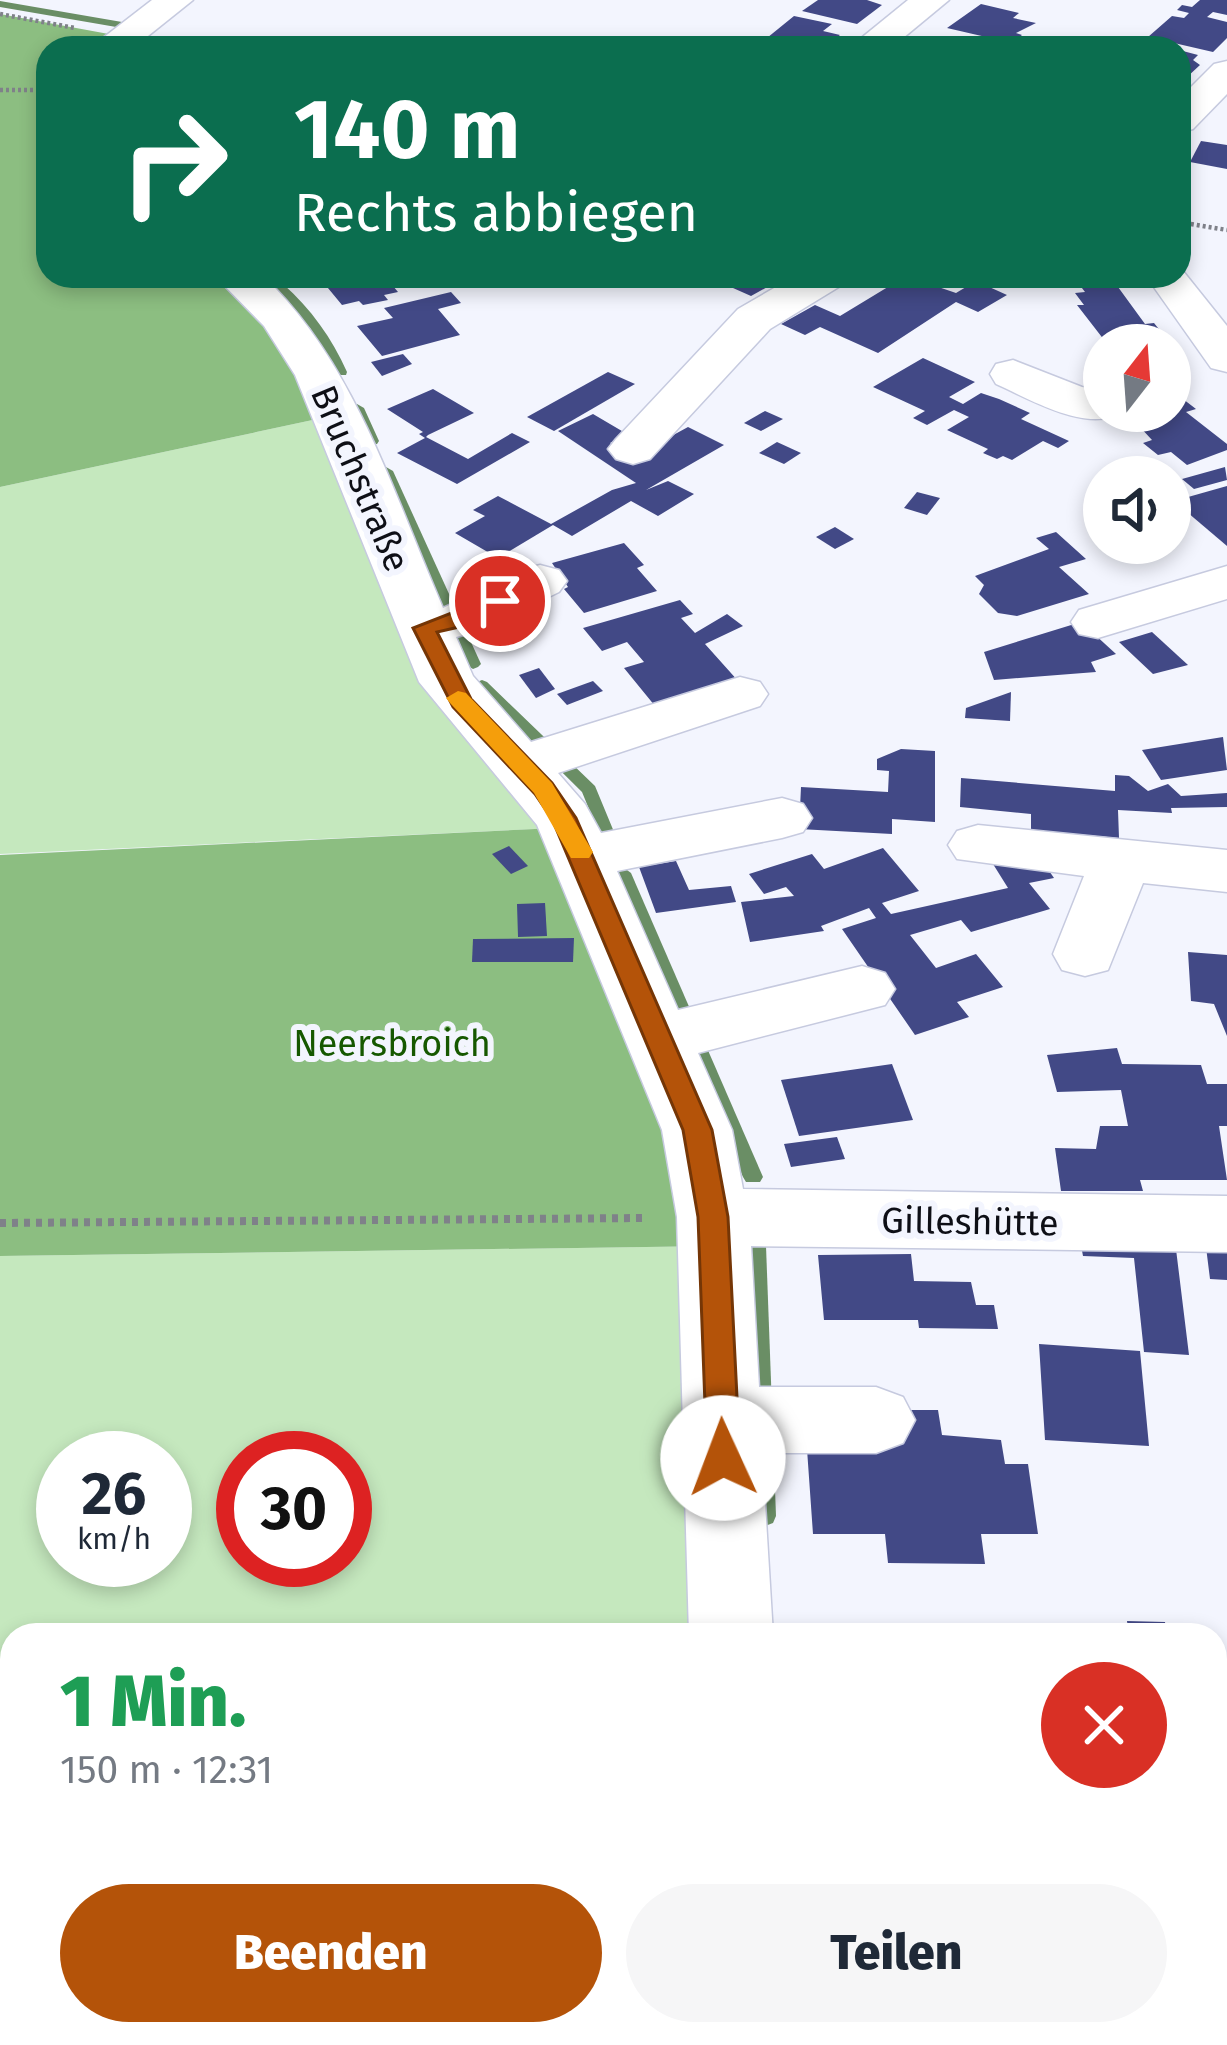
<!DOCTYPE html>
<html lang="de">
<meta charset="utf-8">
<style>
body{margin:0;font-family:"Fira Sans",sans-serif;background:#f6f6f7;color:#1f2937;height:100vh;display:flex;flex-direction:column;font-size:45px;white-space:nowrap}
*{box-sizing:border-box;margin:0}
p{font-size:39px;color:#747a83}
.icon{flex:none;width:66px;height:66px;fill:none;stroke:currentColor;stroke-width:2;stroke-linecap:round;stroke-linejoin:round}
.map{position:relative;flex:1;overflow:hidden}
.details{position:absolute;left:0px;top:1623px;width:1227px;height:423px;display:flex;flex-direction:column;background:#fff;border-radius:36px 36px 0 0;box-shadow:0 6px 18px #0003}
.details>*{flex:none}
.guide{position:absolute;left:36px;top:36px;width:1155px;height:252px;border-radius:36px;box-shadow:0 6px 18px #0003;background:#0b6e4f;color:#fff;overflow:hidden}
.needle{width:78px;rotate:17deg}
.fabs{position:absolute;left:1083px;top:324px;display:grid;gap:24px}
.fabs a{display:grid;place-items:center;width:108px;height:108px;border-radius:50%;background:#fff;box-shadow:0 6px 18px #0003;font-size:60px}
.speed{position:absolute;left:36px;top:1431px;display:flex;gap:24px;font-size:60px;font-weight:700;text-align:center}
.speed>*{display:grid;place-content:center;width:156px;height:156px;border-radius:50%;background:#fff;box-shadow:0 6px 18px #0003;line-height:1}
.speed small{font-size:30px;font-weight:400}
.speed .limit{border:18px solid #d22;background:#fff;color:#111}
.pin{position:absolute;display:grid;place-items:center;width:102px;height:102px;color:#fff;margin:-51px;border:6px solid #fff;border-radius:50%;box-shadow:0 3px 12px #0007}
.me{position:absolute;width:132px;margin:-66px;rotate:358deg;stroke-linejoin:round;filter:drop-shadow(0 0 9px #0008)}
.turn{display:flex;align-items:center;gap:42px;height:252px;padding:0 60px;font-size:54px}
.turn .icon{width:156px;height:156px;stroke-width:2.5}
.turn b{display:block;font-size:84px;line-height:102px}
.round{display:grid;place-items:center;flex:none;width:126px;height:126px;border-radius:63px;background:#f6f6f7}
.summary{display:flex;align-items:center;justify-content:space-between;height:204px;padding:0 60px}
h1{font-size:72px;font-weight:800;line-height:90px;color:#1e9e55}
.cta{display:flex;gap:24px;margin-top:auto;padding:24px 60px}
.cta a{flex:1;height:138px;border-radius:72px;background:#b45309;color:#fff;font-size:48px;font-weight:800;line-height:138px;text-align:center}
.cta a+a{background:#f6f6f7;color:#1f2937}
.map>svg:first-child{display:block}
.green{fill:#c5e8be;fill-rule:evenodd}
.forest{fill:#8cbe81}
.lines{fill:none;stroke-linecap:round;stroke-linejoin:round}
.stream{fill:#6a8e65;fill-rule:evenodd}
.building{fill:#424986}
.minor-casing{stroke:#c6cadf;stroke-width:3}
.path-far1{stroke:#7f8189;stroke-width:4.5;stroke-dasharray:3 3;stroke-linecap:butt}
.path{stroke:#7f8189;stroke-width:8;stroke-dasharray:6 6;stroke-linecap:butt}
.minor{fill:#fff;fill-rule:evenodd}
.route{fill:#b45309;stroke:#753606;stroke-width:3}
.slow{fill:#f59e0b}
.labels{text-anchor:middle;stroke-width:12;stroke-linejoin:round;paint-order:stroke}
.street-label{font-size:36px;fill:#0e0f16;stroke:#f3f5fe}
.park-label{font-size:36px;fill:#165800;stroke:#f3f5fe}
</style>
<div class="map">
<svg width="1227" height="2045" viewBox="0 0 1227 2045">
<rect width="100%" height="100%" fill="#f3f5fe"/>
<!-- green -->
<g class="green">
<polygon points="336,415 382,570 556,828 0,854 0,487"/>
<path d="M715,1246L731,1635H12V1675H0V1256ZM63,1458H165V1560H63ZM243,1458H345V1560H243Z"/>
</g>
<!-- forest -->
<g class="forest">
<polygon points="0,14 125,37 109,48 48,48 48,276 228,276 336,415 0,487"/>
<polygon points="556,828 715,1246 0,1256 0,855"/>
<polygon points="0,1675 12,1675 12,2034 782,2034 780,2045 0,2045"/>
</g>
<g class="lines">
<!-- stream -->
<g class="stream">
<polygon points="0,1 122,22 127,25 122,28 0,7"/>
<path d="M275,284H283C311,309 332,338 347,372L346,375H336L310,328L275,290Z"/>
<polygon points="357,404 364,408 379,441 377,444 367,444 365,441 350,408"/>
<polygon points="386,467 393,471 481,664 478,667 473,669 465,664 379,471"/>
<polygon points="482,680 487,682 595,786 619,844 617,848 605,848 582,792 477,688 477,682"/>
<polygon points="623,867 631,873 763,1177 760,1182 746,1182 743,1177 615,873"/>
<polygon points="756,1238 763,1240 766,1246 776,1516 773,1523 765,1526 757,1523 754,1516 746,1246 749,1240"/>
</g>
</g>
<!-- building -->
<g class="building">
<polygon points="818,0 867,0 882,5 857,24 802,11"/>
<polygon points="1200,0 1227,0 1227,15 1213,12 1207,17 1227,22 1227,38 1213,52 1148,37 1172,16 1184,18 1189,13 1177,10 1182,5 1192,7"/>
<polygon points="981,4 1019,13 1013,18 1036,23 1016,33 1022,35 1012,43 947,28"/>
<polygon points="794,16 832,24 823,31 840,35 830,43 836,44 787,48 762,42"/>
<polygon points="951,36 996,46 995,48 920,48 933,38 945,41"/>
<polygon points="1179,50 1198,55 1193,60 1200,65 1186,78 1179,76"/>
<polygon points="1201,141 1227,145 1227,169 1190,162"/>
<polygon points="348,276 376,276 381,282 388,280 398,292 384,295 388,300 363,305 359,301 342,305 323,282"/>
<polygon points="706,276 812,276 784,292 769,286 751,296"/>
<polygon points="906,276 956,293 976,281 1007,295 978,312 956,302 878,353 820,327 805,335 781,324 815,305 840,316"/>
<polygon points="1110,276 1145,324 1154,323 1166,338 1108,345 1077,305 1084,305 1075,293 1085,292 1076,280"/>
<polygon points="451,292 461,303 438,309 460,335 382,356 357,326 393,318 384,308"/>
<polygon points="403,354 412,364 382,376 371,362"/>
<polygon points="923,358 975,382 949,397 963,404 981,393 999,399 1030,413 1021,419 1069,441 1058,448 1043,441 1012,460 1003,456 997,459 983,453 988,449 947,430 969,417 954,410 927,425 913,418 925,411 873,387"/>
<polygon points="608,372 635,384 554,431 527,417"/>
<polygon points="433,389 474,413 428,435 426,437 468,459 512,433 530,442 457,484 397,453 425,438 419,434 423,432 387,409"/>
<polygon points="1170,389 1196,409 1186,412 1227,444 1227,450 1187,465 1171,452 1158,455 1143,443 1152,440 1125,411 1170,411"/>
<polygon points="765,411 783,419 761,431 744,423"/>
<polygon points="593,414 627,434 610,443 633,457 688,427 724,445 646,490 668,481 694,494 658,516 631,501 572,536 553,525 498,558 455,533 485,516 473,510 498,496 551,524 612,490 636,483 558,431"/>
<polygon points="777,442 801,453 784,464 759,453"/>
<polygon points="1225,467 1227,480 1194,489 1182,479"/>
<polygon points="1227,486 1227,546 1174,501"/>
<polygon points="917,492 940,498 927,515 904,508"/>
<polygon points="835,527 854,539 835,549 816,537"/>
<polygon points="1056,532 1086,559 1059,567 1089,594 1017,616 998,613 979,594 984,585 975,576 1049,549 1036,538"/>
<polygon points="624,543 644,565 637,568 657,591 584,613 564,589 568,587 552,563"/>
<polygon points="680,600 693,614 681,618 695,633 727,614 743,626 705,644 739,682 655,706 624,668 644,662 627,642 602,651 583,628"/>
<polygon points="1081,622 1116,654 1091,662 1096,672 994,680 984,652"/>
<polygon points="1152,632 1188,665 1153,674 1119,642"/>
<polygon points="539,668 555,689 536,698 519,675"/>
<polygon points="593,681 603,691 567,705 557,694"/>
<polygon points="1011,692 1010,721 965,718 966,708"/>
<polygon points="1223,737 1227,770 1161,780 1142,750"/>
<polygon points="901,749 935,751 935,822 892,819 892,834 799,829 801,787 888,792 889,771 877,770 877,759"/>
<polygon points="1115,775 1129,776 1148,791 1168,784 1181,796 1227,793 1227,807 1171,808 1172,813 1118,810 1119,838 1031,830 1031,814 960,807 961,778 1115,791"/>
<polygon points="509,846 528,866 511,874 492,854"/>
<polygon points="883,848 919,891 882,903 891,914 1008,888 988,856 1043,862 1054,878 1029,883 1050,909 971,932 961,920 910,935 936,968 976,954 1003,987 957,1002 969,1017 915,1035 842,929 876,918 869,908 821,926 824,931 750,942 741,902 794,896 786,887 764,894 749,874 812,854 824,869"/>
<polygon points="676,861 689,890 731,886 736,902 656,913 639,867"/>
<polygon points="545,903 547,936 518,937 517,904"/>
<polygon points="574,938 573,962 472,962 473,939"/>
<polygon points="1188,952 1227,955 1227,1036 1214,1004 1191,1001"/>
<polygon points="1117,1048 1122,1064 1201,1065 1207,1084 1227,1084 1227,1126 1219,1126 1227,1180 1140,1180 1143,1191 1061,1191 1055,1148 1096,1149 1100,1126 1128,1126 1121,1090 1057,1092 1047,1055"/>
<polygon points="892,1064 913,1120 799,1136 781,1080"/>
<polygon points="837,1137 845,1159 791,1167 784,1144"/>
<polygon points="1080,1240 1175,1241 1189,1355 1144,1352 1134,1258 1083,1256"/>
<polygon points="1206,1247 1227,1249 1227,1280 1210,1279"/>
<polygon points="911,1254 914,1281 971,1282 976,1305 994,1305 998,1329 919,1328 918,1320 824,1320 818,1255"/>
<polygon points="1039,1344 1140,1351 1149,1446 1045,1440"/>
<polygon points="887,1410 938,1410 942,1435 1001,1440 1005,1464 1028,1464 1038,1534 981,1534 985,1564 888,1563 885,1534 813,1534 806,1435"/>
<polygon points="1127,1621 1165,1622 1167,1635 1129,1635"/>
<polygon points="1215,1704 1227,1705 1227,1876 1215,1874"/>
</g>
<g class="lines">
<!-- minor casing -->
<g class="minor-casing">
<g id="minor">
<polygon points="152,0 193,0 133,48 90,48"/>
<polygon points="908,0 949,0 891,48 849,48"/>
<polygon points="1227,61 1227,94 1193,129 1179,133 1179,99 1214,64"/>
<polygon points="1179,266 1227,326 1227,372 1211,368 1146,276 1179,276"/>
<path d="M215,276H263C355,363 393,493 443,608L521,570L540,565L559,570L567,581L559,592L479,631L456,637L473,676L531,742L740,677L760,682L768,694L760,706L558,773L585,804L601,833L782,798L803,804L812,818L803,832L782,838L617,871L678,1010L862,966L885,973L895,989L885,1005L698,1053L732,1130L743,1189L1227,1196V1252L751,1246L759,1387H876L903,1397L915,1420L903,1443L876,1453H762L773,1635H689L677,1217L662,1130L537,825L419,682L295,375L264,326Z"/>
<polygon points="795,276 848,276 842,285 770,329 650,459 633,464 616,459 608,449 616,439 738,309"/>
<path d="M1013,360L1082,387L1104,391V411H1124C1089,435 1030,399 996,384L990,374L996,364Z"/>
<polygon points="1227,566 1227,599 1098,638 1079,634 1071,622 1079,610"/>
<polygon points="978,825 1227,850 1227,892 1143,883 1108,970 1085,976 1062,970 1053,954 1084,876 957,859 948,845 957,831"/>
<polygon points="734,2034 830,2034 828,2045 732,2045"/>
</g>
</g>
<!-- path-far1 -->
<g class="path-far1">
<polyline points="0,14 75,28"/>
<polyline points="0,90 48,90"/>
<polyline points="1179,222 1227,230"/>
</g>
<!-- path -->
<polyline class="path" points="0,1223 646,1218"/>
<!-- minor -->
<use href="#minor" class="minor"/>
</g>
<!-- route -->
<polygon class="route" points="500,594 508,596 508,606 468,625 437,632 471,699 552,783 576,818 712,1130 728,1217 740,1458 735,1468 723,1472 712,1468 707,1458 698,1217 683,1130 552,819 535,794 453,707 413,628"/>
<!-- slow -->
<polygon class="slow" points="458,691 466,693 552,783 593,852 589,858 571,858 534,793 450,703 446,698"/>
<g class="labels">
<!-- street labels -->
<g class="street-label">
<text transform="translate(361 478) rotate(67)" y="13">Bruchstraße</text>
<text transform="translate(970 1221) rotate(1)" y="13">Gilleshütte</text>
</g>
<!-- park labels -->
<g class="park-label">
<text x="392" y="1056">Neersbroich</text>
</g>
</g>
</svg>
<div class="fabs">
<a><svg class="needle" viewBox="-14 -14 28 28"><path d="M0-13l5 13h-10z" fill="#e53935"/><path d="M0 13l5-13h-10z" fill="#747a83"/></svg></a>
<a><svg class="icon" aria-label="sound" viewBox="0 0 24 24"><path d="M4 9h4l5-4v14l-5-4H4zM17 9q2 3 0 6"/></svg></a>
</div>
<div class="speed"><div>26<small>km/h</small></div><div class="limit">30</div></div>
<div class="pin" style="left:500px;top:601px;background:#d93025"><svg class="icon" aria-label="arrive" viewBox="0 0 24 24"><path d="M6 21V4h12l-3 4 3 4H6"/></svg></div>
<svg class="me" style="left:723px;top:1458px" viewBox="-20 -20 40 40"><circle r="19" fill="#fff"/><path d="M0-13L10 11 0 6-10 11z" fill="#b45309"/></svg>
<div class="guide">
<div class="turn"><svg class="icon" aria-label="right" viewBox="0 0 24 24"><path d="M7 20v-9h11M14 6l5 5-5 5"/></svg><div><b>140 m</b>Rechts abbiegen</div></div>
</div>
<section class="details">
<div class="summary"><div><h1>1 Min.</h1><p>150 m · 12:31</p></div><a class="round" style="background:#d93025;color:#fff"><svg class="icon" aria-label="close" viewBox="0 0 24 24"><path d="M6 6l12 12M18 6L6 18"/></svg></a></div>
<div class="cta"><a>Beenden</a><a>Teilen</a></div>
</section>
</div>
